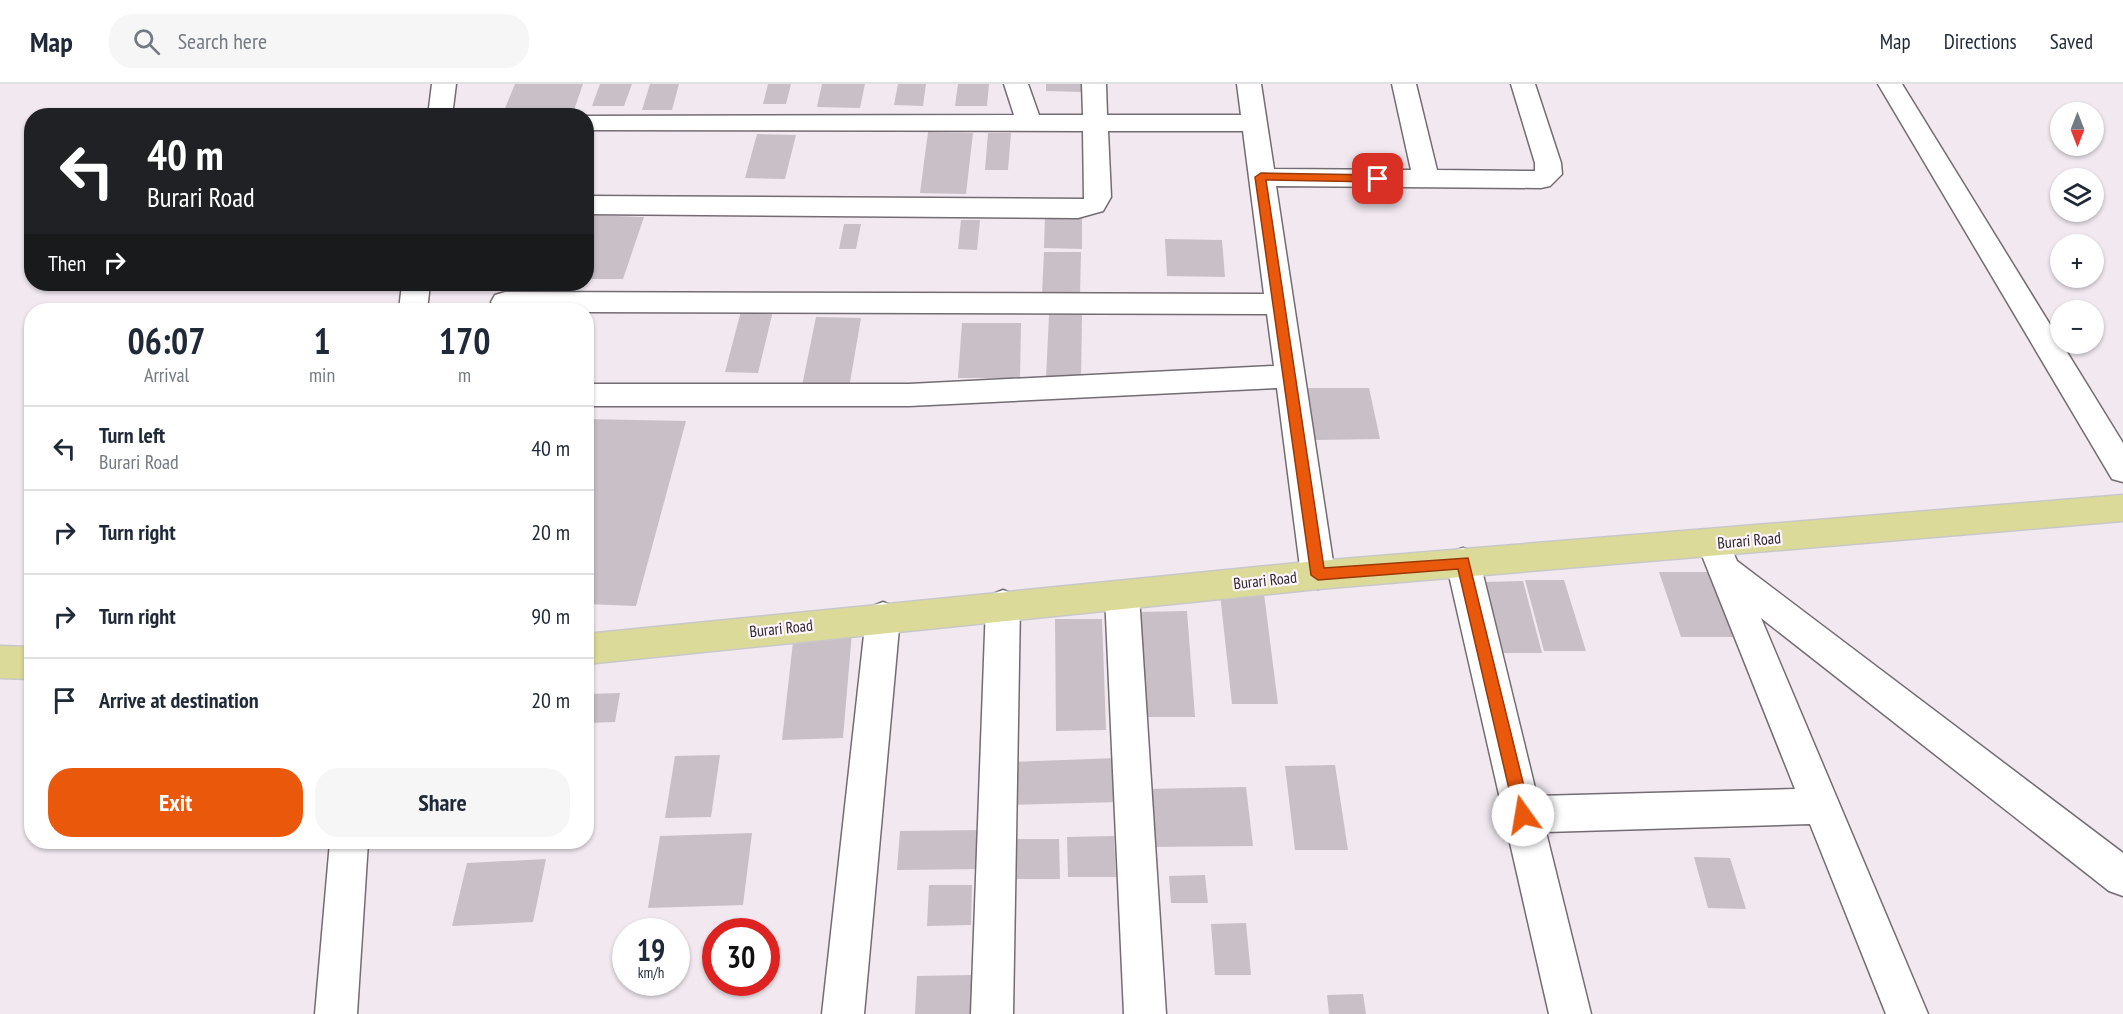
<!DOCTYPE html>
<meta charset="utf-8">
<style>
body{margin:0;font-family:"PT Sans Narrow",sans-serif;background:#f6f6f7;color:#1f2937;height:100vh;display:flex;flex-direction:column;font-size:22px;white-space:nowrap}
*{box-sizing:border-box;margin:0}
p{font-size:20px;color:#747a83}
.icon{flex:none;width:33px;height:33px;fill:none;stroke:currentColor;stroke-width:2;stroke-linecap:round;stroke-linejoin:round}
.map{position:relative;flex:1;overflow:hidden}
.side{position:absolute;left:24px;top:219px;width:570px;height:546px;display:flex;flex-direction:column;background:#fff;border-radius:24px;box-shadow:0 2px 4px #0004}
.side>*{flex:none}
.top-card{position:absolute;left:24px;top:24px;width:570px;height:183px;border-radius:24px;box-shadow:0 2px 4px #0004;background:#202124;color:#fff;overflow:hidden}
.needle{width:39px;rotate:180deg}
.tools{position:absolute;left:2050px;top:18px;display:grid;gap:12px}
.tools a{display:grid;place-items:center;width:54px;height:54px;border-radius:50%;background:#fff;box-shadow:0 2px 4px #0004;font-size:30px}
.speed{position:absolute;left:612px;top:834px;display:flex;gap:12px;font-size:30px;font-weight:700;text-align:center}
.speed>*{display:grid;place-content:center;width:78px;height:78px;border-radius:50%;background:#fff;box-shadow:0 2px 4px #0004;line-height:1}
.speed small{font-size:15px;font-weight:400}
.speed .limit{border:9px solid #d22;background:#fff;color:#111}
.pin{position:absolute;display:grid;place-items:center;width:51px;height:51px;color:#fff;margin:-26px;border-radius:12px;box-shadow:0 3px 9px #0006}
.me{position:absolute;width:66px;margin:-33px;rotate:347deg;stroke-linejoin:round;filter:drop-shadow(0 0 4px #0008)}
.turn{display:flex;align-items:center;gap:21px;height:126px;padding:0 24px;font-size:27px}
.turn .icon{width:78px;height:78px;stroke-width:2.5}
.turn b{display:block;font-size:42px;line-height:51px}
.then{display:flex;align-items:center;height:57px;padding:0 24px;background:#0003;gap:12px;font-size:22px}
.eta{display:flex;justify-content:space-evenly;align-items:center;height:102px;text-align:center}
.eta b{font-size:36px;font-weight:700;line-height:42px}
.action{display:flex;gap:12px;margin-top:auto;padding:12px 24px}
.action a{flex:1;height:69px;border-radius:24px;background:#ea580c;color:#fff;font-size:24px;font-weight:700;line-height:69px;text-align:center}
.action a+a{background:#f6f6f7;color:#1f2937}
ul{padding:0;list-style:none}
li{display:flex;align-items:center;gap:18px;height:84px;padding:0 24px;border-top:2px solid #e0e1e3}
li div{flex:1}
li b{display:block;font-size:22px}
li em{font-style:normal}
header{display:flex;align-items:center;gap:36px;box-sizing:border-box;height:84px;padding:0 30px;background:#fff;border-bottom:2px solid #e0e1e3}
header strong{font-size:28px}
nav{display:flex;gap:33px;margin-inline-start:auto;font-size:21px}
.search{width:420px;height:54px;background:#f6f6f7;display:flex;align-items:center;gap:15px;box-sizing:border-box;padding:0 21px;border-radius:24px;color:#747a83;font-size:22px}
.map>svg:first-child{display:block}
.building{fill:#c8bfc7}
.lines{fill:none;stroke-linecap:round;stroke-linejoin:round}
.minor-casing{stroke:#746c73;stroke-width:3}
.major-casing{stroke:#c9c8c8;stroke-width:3}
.minor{fill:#fff;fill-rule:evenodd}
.major{fill:#dcda98;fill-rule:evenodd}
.route{fill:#ea580c;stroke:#983908;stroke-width:1.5}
.labels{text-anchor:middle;stroke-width:4.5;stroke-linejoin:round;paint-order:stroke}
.street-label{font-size:16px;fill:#2e2a2d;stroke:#fff5fd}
</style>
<header>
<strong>Map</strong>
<div class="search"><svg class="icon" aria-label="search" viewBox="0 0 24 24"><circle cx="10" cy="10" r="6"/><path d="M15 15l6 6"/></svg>Search here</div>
<nav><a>Map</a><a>Directions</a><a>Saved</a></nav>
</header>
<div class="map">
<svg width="2123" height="930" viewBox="0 0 2123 930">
<rect width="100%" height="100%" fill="#f1e8f0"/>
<!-- building -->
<g class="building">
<polygon points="515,0 583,0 573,29 503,29"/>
<polygon points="600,0 632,0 624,22 592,22"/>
<polygon points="650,0 679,0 672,26 642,26"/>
<polygon points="768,0 791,0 786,20 763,20"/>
<polygon points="822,0 865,0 860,24 817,23"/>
<polygon points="898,0 926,0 923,22 894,21"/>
<polygon points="958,0 989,0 987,22 955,22"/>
<polygon points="1046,0 1081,0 1081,8 1046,7"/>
<polygon points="928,48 973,49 966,110 920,109"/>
<polygon points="988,49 1011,49 1008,86 985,86"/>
<polygon points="757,50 796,51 785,95 745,94"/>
<polygon points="586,131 644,133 623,195 586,195"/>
<polygon points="1045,131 1082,131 1082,165 1044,164"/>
<polygon points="961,136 980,136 977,166 958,165"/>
<polygon points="844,140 861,140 856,165 839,165"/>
<polygon points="1165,155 1222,156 1225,193 1167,192"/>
<polygon points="1044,168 1081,168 1080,211 1042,210"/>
<polygon points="741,227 773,227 758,289 725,288"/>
<polygon points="1049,231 1082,231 1081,295 1046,295"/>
<polygon points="816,233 861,234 849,304 802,302"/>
<polygon points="962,239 1021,239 1020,294 958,294"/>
<polygon points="1306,304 1369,304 1380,355 1314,356"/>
<polygon points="586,335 686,337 636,522 586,520"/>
<polygon points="1659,488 1714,488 1738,553 1681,553"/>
<polygon points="1525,496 1564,496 1586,567 1544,567"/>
<polygon points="1523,497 1542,569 1501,569 1483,498"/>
<polygon points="1220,510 1264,510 1278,620 1232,620"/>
<polygon points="1187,527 1195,633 1145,633 1139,528"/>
<polygon points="1055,535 1102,535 1106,646 1056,647"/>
<polygon points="852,548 843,654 782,656 794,549"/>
<polygon points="620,609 615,638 586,639 586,610"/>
<polygon points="720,671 711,733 665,734 675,672"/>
<polygon points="1118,674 1121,718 1007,721 1007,678"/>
<polygon points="1335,681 1348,766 1295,766 1285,682"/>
<polygon points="1246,703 1253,762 1148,763 1145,705"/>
<polygon points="983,746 981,785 897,786 900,747"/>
<polygon points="752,749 743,821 648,824 660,752"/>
<polygon points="1114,752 1116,793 1068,793 1067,753"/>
<polygon points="1008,755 1059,755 1060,795 1008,795"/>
<polygon points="1694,773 1730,774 1746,825 1708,824"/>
<polygon points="546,775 533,838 452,842 467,779"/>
<polygon points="1205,791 1208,819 1171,819 1169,792"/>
<polygon points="929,801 972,801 971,841 927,842"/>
<polygon points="1246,839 1251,891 1215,891 1211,840"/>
<polygon points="972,891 971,930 915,930 917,892"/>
<polygon points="1363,910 1366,930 1329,930 1327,911"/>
</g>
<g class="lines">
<!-- minor casing -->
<g class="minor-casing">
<g id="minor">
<polygon points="432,0 456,0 452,32 428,32"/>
<polygon points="1004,0 1028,0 1039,31 1083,31 1082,0 1106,0 1107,31 1241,31 1237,0 1261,0 1274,85 1411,86 1392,0 1416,0 1437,86 1535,87 1535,79 1511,0 1535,0 1561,79 1562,90 1550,102 1541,104 1276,102 1335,491 1330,501 1318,505 1306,501 1301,491 1277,304 909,322 586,322 586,300 909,300 1274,282 1267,230 586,228 500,226 495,225 491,218 495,211 505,208 1264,210 1243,47 1108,47 1111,113 1103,127 1078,134 586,130 586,112 1084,115 1083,47 586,46 586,32 581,32 1014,31"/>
<polygon points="1878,0 1902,0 2123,359 2123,398 2112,395"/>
<polygon points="402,200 430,200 427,226 399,226"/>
<polygon points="1713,445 1725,449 1737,477 2123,769 2123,812 2109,807 1761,534 1928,930 1886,930 1810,740 1546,748 1591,930 1549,930 1446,478 1451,468 1463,464 1475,468 1480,478 1537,712 1795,705 1697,459 1701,449"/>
<polygon points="1122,497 1134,501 1139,511 1166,930 1124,930 1105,511 1110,501"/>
<polygon points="1003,506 1015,511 1020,521 1013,930 971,930 986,521 991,511"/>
<polygon points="883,518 895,523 900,533 864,930 822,930 866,533 871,523"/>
<polygon points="330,758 368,758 357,930 315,930"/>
</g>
</g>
<!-- major casing -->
<g class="major-casing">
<g id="major">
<polygon points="2123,411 2123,437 1318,505 586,580 586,550 1318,477"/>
<polygon points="0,562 32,563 32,595 0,594"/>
</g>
</g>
<!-- minor -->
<use href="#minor" class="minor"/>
<!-- major -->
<use href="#major" class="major"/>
</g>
<!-- route -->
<polygon class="route" points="1261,89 1378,91 1384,95 1378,98 1266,96 1324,484 1468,474 1531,731 1528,736 1523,739 1517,736 1515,731 1458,485 1318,496 1311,491 1255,93"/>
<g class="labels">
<!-- street labels -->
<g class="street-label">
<text transform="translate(1749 456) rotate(-5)" y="6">Burari Road</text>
<text transform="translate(1265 496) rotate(-6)" y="6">Burari Road</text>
<text transform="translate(781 544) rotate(-6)" y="6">Burari Road</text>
</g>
</g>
</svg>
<div class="tools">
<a><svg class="needle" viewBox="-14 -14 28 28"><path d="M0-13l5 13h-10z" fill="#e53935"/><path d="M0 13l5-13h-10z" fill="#747a83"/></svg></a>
<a><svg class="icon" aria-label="layers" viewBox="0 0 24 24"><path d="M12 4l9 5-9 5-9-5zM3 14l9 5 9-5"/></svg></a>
<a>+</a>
<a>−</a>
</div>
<div class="speed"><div>19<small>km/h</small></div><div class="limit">30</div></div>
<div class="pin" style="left:1378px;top:95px;background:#d93025"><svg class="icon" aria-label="arrive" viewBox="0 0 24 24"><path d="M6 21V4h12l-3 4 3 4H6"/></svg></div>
<svg class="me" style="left:1523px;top:731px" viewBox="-20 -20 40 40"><circle r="19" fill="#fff"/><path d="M0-13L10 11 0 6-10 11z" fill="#ea580c"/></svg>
<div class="top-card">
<div class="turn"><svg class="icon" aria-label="left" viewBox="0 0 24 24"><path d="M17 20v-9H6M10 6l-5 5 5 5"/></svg><div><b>40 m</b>Burari Road</div></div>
<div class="then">Then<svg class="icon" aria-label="right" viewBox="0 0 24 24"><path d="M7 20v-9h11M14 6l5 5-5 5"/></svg></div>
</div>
<section class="side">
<div class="eta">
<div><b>06:07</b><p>Arrival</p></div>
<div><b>1</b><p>min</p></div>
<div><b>170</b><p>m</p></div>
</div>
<ul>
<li><svg class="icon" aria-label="left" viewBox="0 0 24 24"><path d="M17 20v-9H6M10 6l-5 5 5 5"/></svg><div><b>Turn left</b><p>Burari Road</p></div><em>40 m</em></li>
<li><svg class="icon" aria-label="right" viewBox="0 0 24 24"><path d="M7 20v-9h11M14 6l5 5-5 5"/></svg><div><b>Turn right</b></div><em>20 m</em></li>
<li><svg class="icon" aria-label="right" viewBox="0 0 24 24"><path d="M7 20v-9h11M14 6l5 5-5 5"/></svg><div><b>Turn right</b></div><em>90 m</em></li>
<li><svg class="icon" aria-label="arrive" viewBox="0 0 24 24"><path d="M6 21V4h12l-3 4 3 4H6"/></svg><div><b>Arrive at destination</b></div><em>20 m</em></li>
</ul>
<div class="action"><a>Exit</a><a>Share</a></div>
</section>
</div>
